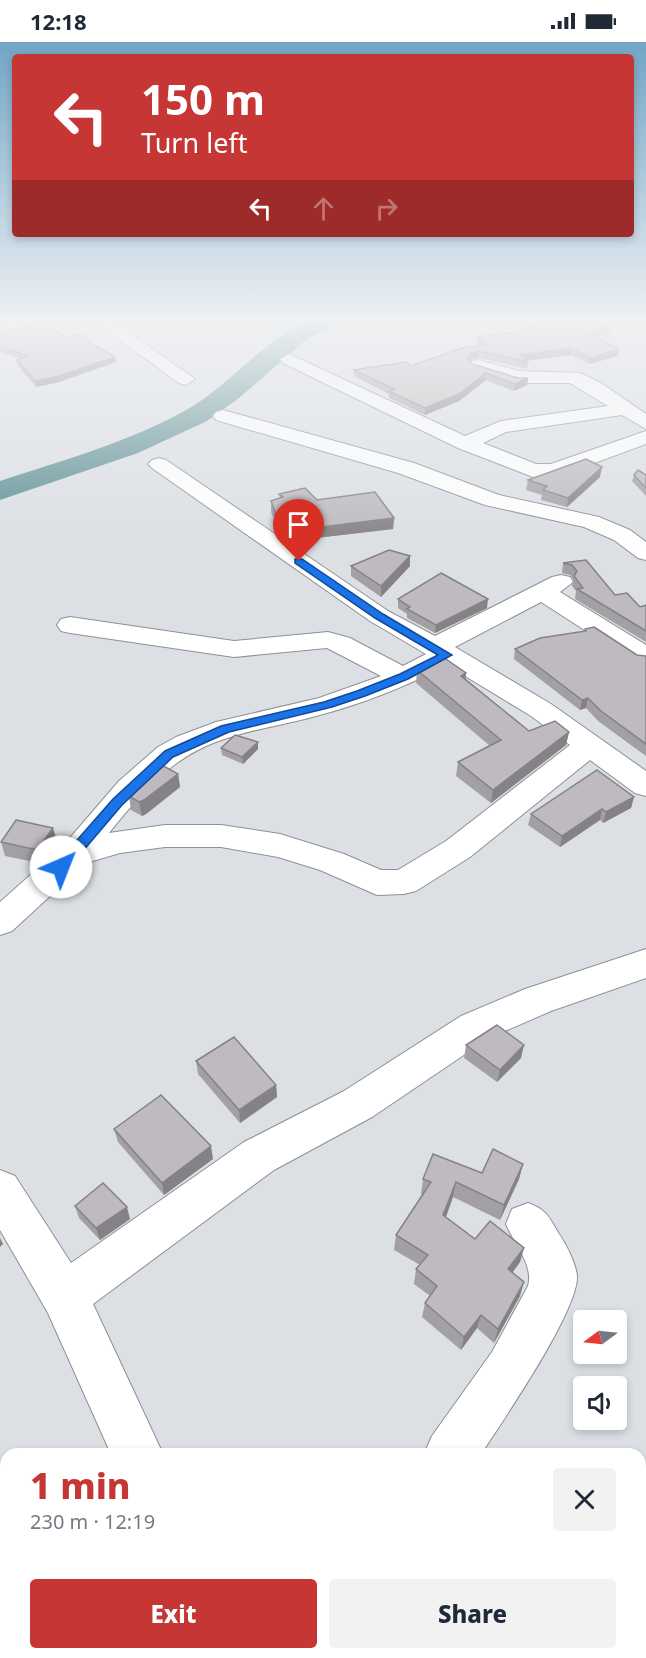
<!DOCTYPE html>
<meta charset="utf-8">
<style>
body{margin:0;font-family:"Noto Sans",sans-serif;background:#f2f2f3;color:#1f2937;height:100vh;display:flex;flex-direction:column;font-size:22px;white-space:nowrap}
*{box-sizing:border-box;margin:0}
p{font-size:20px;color:#747a83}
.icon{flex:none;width:33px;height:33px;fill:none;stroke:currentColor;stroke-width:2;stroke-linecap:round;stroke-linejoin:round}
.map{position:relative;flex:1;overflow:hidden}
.side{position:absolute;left:0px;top:1406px;width:646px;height:212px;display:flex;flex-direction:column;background:#fff;border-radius:18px 18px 0 0;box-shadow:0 3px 9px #0003}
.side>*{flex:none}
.guide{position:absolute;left:12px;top:12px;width:622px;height:183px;border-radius:6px;box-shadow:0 3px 9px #0003;background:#c53634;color:#fff;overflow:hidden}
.needle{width:39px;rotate:255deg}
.tools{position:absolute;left:573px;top:1268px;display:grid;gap:12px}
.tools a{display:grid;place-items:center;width:54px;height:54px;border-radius:6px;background:#fff;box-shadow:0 3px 9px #0003;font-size:30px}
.pin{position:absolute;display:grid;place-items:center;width:51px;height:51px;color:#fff;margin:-62px -26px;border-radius:50% 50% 50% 0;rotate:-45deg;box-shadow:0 0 6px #0007}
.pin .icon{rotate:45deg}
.me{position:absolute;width:66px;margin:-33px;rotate:44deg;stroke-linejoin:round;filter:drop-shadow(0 0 4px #0008)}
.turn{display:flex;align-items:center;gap:21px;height:126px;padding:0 30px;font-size:27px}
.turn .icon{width:78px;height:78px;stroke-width:2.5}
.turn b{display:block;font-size:42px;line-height:51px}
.lanes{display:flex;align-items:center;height:57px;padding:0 30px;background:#0003;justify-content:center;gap:30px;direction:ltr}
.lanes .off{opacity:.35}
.round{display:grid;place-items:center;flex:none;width:63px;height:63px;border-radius:6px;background:#f2f2f3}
.overview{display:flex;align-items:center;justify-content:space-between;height:102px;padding:0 30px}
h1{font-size:36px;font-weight:800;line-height:45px;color:#c53634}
.button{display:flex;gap:12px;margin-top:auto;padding:12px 30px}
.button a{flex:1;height:69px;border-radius:6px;background:#c53634;color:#fff;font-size:24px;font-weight:800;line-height:69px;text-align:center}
.button a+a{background:#f2f2f3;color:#1f2937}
.status{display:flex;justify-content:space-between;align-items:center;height:42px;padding:0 30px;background:#fff;direction:ltr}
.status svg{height:16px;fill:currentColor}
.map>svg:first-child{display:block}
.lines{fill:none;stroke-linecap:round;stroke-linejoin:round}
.river{fill:#5e8f93;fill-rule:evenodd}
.minor-casing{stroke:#8d9094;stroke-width:2}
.minor{fill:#fff;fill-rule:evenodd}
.wall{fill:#a3a0a4}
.shaded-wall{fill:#858286}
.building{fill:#bebabf;stroke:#858286;stroke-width:1.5}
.route{fill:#1a73e8;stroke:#114b97;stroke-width:1.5}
</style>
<div class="status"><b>12:18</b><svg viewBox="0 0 49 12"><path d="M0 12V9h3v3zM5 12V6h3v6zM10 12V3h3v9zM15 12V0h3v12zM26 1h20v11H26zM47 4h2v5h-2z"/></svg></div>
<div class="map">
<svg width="646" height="1616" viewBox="0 0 646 1616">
<rect width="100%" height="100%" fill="#dcdfe4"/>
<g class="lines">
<!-- river -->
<path class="river" d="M304,280H334L330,285L307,297L239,356L207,379L138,411L0,458V439C63,418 130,400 188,367C230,343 261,301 304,280Z"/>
<!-- minor casing -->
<g class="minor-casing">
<g id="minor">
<polygon points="12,280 36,280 34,284 0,294 0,283"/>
<polygon points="95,280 114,280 195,337 186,343 179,341"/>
<polygon points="289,312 465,394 501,379 608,364 570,341 518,341 472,327 469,323 472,319 478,318 519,329 580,331 601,341 646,372 646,387 622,373 506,390 483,401 536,422 551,422 646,389 646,402 562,433 533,435 458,406 283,321 280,317"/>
<polygon points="223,368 414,421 499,453 599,475 630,488 646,500 646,518 638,516 614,498 584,485 485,463 398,431 216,378 213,374 216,370"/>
<path d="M159,416L166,418L388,569L435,594L552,535L561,533L570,535L573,540L560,550L646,603V623L636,621L541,560L455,605L551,662L646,729V754L635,751L590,718L470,815L416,849L404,852L377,853L320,828L278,815L221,805H165L120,811L86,821L12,889L0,893V860L63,804L119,739L158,705L176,695L216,680L319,656L381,634L327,606L234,615L70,591L61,589L57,583L61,577L70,575L234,599L328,590L350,596L403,624L426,612L370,579L152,426L148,422L152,418ZM447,623L531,674L570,703L446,799L398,828H381L344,812L280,792L221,783H165L109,791C134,760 162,726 198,708C235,689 277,685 316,674C362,662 405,645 447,623Z"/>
<polygon points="646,907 646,936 551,969 489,996 372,1075 274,1128 93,1262 163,1412 111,1412 48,1271 0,1188 0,1128 15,1134 71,1221 244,1100 344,1049 461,974 525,947"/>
<path d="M528,1161C547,1168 549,1175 559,1192C566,1202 576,1222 577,1234C579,1268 502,1380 481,1412H424L432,1394L492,1310L528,1244C534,1223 514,1202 506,1182L512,1167Z"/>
<polygon points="192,1611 250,1611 252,1616 194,1616"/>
<polygon points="272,1611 331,1611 329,1616 270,1616"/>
</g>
</g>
<!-- minor -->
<use href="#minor" class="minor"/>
</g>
<!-- wall -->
<g class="wall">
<polygon points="608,284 609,292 596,295 618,314 589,322 571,313 526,319 528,320 527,327 479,316 472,317 470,319 472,322 518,336 528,336 527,343 514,349 486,338 459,359 425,373 389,356 389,352 354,334 354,328 411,324 479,304 477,302 477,295"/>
<polygon points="0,291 65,295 92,302 115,315 116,320 59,340 36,345 18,324 17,318 21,317 0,310"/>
<polygon points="634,433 646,433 646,454 632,439"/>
<polygon points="600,435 567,465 541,458 542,453 526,448 528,438"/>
<polygon points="279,452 317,458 394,476 393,487 290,499 282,494 271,470 271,459 280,456"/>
<polygon points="586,518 615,553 640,565 646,563 646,600 575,557 576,549 572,544 573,537 570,533 562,531 563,521"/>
<polygon points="351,524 410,524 381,555 351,534"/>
<polygon points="398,557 487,566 435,591 407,576 407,572 398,566"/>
<polygon points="585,587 637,613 646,614 646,714 598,679 586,666 580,668 514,617 515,607 584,589"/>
<polygon points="417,628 466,631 466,637 529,689 569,690 566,703 491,761 456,734 458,720 490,704 416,641"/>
<polygon points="221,706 258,707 243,722 222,713"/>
<polygon points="178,732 180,745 146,772 142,774 131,768 129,754"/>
<polygon points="634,755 631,766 603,781 600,778 560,805 528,783 531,772"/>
<polygon points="57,799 40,821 5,814 1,800"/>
<polygon points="466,1003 521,1016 497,1040 464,1016"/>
<polygon points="196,1019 276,1043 277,1055 240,1081 198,1032"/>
<polygon points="114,1087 213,1117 164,1153 118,1100"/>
<polygon points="523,1122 519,1137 500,1178 453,1155 446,1175 475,1197 524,1206 520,1220 512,1231 520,1254 494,1301 477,1286 461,1308 422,1275 425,1261 430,1254 414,1242 416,1227 420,1223 394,1208 396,1193 422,1153 421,1152 423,1137 482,1131"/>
<polygon points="75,1164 130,1177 100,1198 79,1176"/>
</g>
<!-- shaded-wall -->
<g class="shaded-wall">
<polygon points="609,281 608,286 610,285 609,292 588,297 589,291 603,283"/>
<polygon points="572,306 571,313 524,319 520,313"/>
<polygon points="619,307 618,314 589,322 590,316"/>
<polygon points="479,309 479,316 472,317 467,323 467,316 472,310"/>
<polygon points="115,315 116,320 59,340 36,345 35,339"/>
<polygon points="486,331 486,338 459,359 425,373 425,366"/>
<polygon points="528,336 527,343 514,349 515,342"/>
<polygon points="602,425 600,435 567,465 568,456"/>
<polygon points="394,476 393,487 290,499 289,489"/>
<polygon points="410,514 410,524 381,555 381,544"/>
<polygon points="488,557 487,566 435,591 436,583"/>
<polygon points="466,631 465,644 461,634"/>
<polygon points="588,656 586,666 580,668 582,658"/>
<polygon points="569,690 566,703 491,761 493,748"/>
<polygon points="258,700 258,707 243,722 242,715"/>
<polygon points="178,732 180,745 146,772 142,774 139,760"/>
<polygon points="634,755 631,766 603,781 606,770"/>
<polygon points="602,767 600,778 560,805 562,794"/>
<polygon points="53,786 57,799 40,821 37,808"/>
<polygon points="524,1003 521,1016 497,1040 500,1028"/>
<polygon points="276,1043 277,1055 240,1081 239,1068"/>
<polygon points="211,1104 213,1117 164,1153 162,1141"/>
<polygon points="523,1122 519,1137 500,1178 504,1163"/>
<polygon points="456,1140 453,1155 441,1188 443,1173"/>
<polygon points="127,1165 130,1177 100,1198 96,1186"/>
<polygon points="0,1196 3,1202 0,1205"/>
<polygon points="524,1206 520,1220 504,1242 508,1227"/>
<polygon points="524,1240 520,1254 494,1301 498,1287"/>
<polygon points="481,1273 477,1286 461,1308 464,1295"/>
</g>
<!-- building -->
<g class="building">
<polygon points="35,280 41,280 65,295 81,292 92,302 115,315 59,334 35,339 17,318 29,314 0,305 0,291 34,281"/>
<polygon points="537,280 605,280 609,281 603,283 610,285 589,291 619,307 590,316 572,306 520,313 528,320 479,309 472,310 467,316 472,322 518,336 528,336 515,342 486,331 459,352 425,366 389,349 394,347 354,328 407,320 411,324 462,306 487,303 477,295 517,290 535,284"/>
<polygon points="586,417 602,425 568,456 543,448 547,444 528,438"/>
<polygon points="638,428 646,433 646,446 634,433"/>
<polygon points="305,446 317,458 375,450 394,476 289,489 281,484 271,459 283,455 279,452"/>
<polygon points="389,508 410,514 381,544 351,524"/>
<polygon points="586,518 615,553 627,551 640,565 646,563 646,589 577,547 583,546 574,534 577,529 572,523 563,521"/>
<polygon points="441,531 488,557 436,583 407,567 410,565 398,557"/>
<polygon points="594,585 637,613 646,614 646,702 601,669 588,656 582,658 515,607 540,596 586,589 585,587"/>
<polygon points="443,615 466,631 461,634 529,689 555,679 569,690 493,748 458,720 501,698 417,628"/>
<polygon points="235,693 258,700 242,715 221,706"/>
<polygon points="160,722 178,732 144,758 139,760 129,754"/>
<polygon points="597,728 634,755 606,770 602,767 562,794 531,772"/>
<polygon points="16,778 53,786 37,808 1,800"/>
<polygon points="497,983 524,1003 500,1028 466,1003"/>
<polygon points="234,995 276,1043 239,1068 196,1019"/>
<polygon points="161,1053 211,1104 162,1141 114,1087"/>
<polygon points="493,1107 523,1122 504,1163 456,1140 443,1173 475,1197 490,1179 524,1206 508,1227 524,1240 498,1287 481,1273 464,1295 425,1261 437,1244 416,1227 428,1213 396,1193 431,1140 423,1137 433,1112 482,1131"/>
<polygon points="103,1141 127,1165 96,1186 75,1164"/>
</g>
<!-- sky -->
<linearGradient id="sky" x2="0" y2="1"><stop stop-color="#71a5c6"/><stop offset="0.55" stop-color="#eff1f3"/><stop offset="1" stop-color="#eff1f3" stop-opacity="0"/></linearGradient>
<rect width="646" height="506" fill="url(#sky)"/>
<!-- route -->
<polygon class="route" points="295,517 302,517 383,572 452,613 408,637 365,654 332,665 229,690 173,715 122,763 66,829 56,829 56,822 113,757 165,709 221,684 324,660 357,649 400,632 438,613 375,576 295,521"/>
</svg>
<div class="tools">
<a><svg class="needle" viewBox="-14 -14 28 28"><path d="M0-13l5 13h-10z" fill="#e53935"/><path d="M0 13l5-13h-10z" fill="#747a83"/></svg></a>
<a><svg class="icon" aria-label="sound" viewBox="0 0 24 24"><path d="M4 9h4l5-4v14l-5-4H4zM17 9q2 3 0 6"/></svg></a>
</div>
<div class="pin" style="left:299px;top:519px;background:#d93025"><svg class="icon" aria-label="arrive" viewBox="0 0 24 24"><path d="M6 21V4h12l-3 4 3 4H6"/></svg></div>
<svg class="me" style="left:61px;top:825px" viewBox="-20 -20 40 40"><circle r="19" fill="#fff"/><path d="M0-13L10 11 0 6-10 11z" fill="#1a73e8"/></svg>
<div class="guide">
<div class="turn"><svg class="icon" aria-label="left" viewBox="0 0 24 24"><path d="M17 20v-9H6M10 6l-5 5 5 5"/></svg><div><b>150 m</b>Turn left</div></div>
<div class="lanes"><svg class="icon" aria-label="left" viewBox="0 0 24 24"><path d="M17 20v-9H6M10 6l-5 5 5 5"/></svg><svg class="icon off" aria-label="ahead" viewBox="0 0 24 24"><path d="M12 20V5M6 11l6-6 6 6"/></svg><svg class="icon off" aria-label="right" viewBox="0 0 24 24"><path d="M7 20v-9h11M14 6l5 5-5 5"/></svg></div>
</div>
<section class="side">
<div class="overview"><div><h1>1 min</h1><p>230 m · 12:19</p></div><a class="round"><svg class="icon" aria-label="close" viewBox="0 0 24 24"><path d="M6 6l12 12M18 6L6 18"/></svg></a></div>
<div class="button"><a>Exit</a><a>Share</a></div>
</section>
</div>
